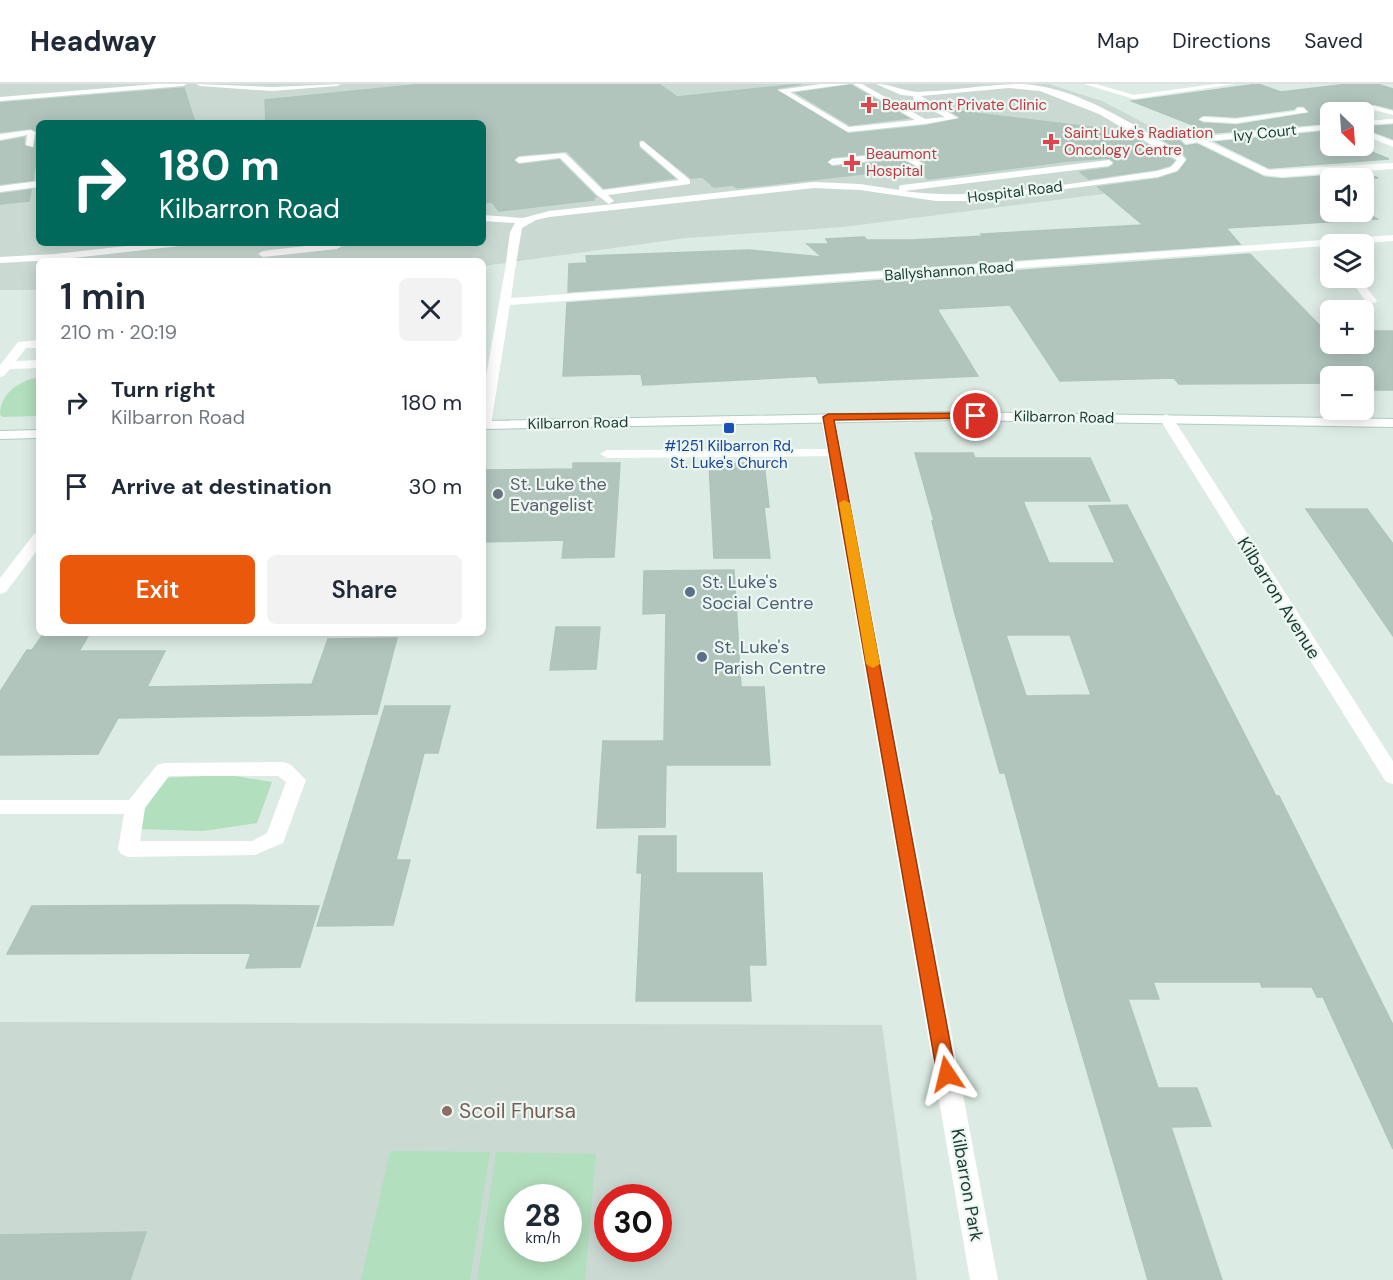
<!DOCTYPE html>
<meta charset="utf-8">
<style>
body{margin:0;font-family:"DM Sans",sans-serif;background:#f2f2f3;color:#1f2937;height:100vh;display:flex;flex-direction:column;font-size:22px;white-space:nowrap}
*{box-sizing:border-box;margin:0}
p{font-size:20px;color:#747a83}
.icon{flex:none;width:33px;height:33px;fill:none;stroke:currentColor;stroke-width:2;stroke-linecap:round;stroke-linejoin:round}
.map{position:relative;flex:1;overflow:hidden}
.details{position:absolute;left:36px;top:174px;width:450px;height:378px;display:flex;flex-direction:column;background:#fff;border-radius:9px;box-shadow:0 3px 15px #0003}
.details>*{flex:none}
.banner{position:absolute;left:36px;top:36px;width:450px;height:126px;border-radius:9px;box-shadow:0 3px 15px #0003;background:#00695c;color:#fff;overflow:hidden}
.needle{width:39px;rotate:155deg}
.controls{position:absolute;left:1320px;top:18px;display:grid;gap:12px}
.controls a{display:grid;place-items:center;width:54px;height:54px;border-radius:9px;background:#fff;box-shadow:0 3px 15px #0003;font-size:30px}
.speed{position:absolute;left:504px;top:1100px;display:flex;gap:12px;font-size:30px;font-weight:700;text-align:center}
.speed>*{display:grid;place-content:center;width:78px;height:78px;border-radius:50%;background:#fff;box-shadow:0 3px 15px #0003;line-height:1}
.speed small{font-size:15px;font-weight:400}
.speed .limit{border:9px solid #d22;background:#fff;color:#111}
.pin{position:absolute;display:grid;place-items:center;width:51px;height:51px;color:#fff;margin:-26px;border:3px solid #fff;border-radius:50%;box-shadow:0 2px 6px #0007}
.me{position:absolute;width:66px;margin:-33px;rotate:350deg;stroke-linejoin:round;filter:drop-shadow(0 0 4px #0008)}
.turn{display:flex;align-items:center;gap:21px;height:126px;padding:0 24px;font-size:27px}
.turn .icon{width:78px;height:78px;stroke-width:2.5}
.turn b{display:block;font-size:42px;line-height:51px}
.round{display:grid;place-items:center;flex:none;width:63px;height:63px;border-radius:9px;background:#f2f2f3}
.headline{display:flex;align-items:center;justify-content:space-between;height:102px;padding:0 24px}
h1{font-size:36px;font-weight:600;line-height:45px}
.cta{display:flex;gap:12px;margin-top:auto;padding:12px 24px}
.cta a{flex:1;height:69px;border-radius:9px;background:#ea580c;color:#fff;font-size:24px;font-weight:600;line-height:69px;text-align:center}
.cta a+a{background:#f2f2f3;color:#1f2937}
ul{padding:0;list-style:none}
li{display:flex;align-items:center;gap:18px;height:84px;padding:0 24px}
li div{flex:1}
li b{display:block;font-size:22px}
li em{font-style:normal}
header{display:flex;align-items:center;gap:36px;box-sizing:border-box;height:84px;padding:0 30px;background:#fff;border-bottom:2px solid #e0e1e3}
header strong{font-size:28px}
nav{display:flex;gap:33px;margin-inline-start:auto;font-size:21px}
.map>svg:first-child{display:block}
.built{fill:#cadad3;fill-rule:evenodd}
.green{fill:#b2dfbd;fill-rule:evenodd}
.building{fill:#b1c5bd;stroke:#aec5bb;stroke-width:1.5;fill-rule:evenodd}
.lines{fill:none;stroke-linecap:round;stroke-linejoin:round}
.secondary-casing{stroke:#aeccc0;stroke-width:2}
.lane{fill:#fff;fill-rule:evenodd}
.street{fill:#fff;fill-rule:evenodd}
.secondary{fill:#fff;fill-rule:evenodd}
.route{fill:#ea580c;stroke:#983908;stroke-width:1.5}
.slow{fill:#f59e0b}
.health-dot{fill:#e0444e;stroke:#edf7f2;stroke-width:2}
.transit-dot{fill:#1a4fb4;stroke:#edf7f2;stroke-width:2}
.worship-dot{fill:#6b7280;stroke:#edf7f2;stroke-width:2}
.service-dot{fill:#5c6f8a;stroke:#edf7f2;stroke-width:2}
.education-dot{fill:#8d6e63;stroke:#edf7f2;stroke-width:2}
.labels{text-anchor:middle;stroke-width:4.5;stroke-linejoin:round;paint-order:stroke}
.far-health-label{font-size:15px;fill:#be3a42;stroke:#edf7f2;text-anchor:start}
.far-street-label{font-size:15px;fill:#1c3b32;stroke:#edf7f2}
.far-transit-label{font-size:15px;fill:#164399;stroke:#edf7f2}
.worship-label{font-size:18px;fill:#5b616d;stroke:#edf7f2;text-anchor:start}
.service-label{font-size:18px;fill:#4e5e75;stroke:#edf7f2;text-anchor:start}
.street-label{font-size:18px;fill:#1c3b32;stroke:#edf7f2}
.near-education-label{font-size:21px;fill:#785e54;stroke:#edf7f2;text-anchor:start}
</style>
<header>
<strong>Headway</strong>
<nav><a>Map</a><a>Directions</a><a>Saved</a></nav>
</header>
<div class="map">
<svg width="1393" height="1196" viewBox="0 0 1393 1196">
<rect width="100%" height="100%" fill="#dcebe4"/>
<!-- built -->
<g class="built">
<path d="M0,0H1049L1102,17L1276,108H1119L843,143L686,154L483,182V177H39V206H0ZM39,39H483V159H39Z"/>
<path d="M0,938L882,941L917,1196H0ZM518,1113H568V1164H518ZM608,1113H658V1164H608Z"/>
</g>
<!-- green -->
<g class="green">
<path d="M39,293V332L3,333L0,331C0,309 19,297 39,293Z"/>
<polygon points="229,691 272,698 257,739 203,747 135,745 160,694"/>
<polygon points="390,1067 490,1068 470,1196 361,1196"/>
<path d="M496,1068L596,1070L585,1196H477ZM518,1113H568V1164H518Z"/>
</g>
<!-- building -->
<g class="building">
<polygon points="424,0 659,0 677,13 801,0 778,4 776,6 848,50 925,42 960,35 959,32 949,26 1123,47 1174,77 1170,81 1157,85 1089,95 1080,88 1109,84 1114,81 1114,77 1109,74 1068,77 928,95 919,85 927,82 926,79 904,66 832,73 826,78 832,83 902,76 916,84 737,104 733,101 714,103 702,93 691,94 642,55 638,57 639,64 674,94 604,104 567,67 519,71 513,76 519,81 559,76 596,113 592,114 594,116 499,127 492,118 483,119 483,39 266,39 265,16"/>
<path d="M1258,0L1281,8L1348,0H1377L1393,5V25L1374,20L1331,26L1329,28L1330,39L1213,49L1132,17ZM1297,22H1304L1310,29L1236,41L1203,39L1197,36L1203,31L1236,33L1294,25Z"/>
<polygon points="851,1 852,2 908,34 850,41 797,9"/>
<polygon points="184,4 195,39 39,39 39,57 33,96 0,100 0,58 24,54 24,62 34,65 37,48 31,44 0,48 0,19"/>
<polygon points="1393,41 1393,55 1364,44 1364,43"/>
<polygon points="1330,47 1330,62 1357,62 1389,75 1269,84 1216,58"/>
<polygon points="1155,51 1182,54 1180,57 1185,62 1197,60 1264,93 1282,95 1366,89 1378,94 1330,94 1330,128 1364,127 1377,135 1226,144 1240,160 568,208 569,180 587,179 586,172 749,166 822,173 807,160 829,160 826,155 864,153 867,156 913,156 984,152 981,150 1143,141 1098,103 1158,95 1179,88 1188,75 1181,66"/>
<polygon points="31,106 29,117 0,120 0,110"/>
<polygon points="1250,170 1326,248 1330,248 1330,260 1364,260 1364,247 1393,247 1393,306 1364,306 1364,292 1330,292 1330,299 1179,300 1174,294 1060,297 1010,221 937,225 978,292 819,299 816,292 643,301 641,290 563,292 567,219"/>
<path d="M915,369H973L975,374H1090L1110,417H1023L1049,479H1115L1089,422L1127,421L1276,712H1279L1393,941V1065L1323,913H1317L1312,903H1262L1260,898H1153L1159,915H1128L1158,1004H1197L1211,1042L1171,1043L1222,1196H1148L1066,915L1005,689H1000L955,530L932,437H934ZM1006,551H1070L1091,611L1026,612Z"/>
<polygon points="573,379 620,379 614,473 562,474 564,456 483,458 483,386 573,385"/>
<polygon points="709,379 764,379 769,423 764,423 770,474 714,474"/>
<polygon points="1306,425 1367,425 1393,460 1393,552"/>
<polygon points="734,486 741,603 764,603 770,681 666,681 665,743 597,744 603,657 664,657 666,529 643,530 644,487"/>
<polygon points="556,543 600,543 596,585 550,586"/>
<polygon points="44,549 90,549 79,567 165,567 147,603 312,600 328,555 397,554 377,630 118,634 98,670 0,671 0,608 27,566 32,566"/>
<polygon points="385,622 450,622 438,669 424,669 418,693 396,776 410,776 393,841 317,842"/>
<polygon points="639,752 676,752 676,789 762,789 766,881 749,881 751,917 636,917 642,789 637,789"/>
<polygon points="32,822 229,821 319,822 300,883 246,884 251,869 7,870"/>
<polygon points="146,1148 130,1196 0,1196 0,1151"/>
</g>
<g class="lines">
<!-- secondary casing -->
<g class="secondary-casing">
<g id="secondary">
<polygon points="953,328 1393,335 1393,343 953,336 483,345 483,337"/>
<polygon points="39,346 39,354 0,355 0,347"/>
</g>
</g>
<!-- lane -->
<g class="lane">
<polygon points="156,0 187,0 183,2 0,17 0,13"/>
<polygon points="196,0 272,3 341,0 337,2 272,7 200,2"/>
<path d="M821,0H849L790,8L849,43L915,36L853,0H862L925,35L945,33L914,17L913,12L901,11L876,0C891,0 903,7 917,8C952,7 988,0 1024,0C1080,4 1133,41 1180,68L1186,76L1177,87L1158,93L971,117H936L860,106L814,104L549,133L536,136L522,144L515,186L510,189L505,186L510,148L515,139L483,137V131L523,134L549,127L814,98L860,100L899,106V102L902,101L1109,76L1113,79L1109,82L904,107C985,118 1075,98 1157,87L1171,83L1177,76L1099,30L1040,7L1009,4L921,12L958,34L925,40L848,48L778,6Z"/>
<polygon points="1084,0 1096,0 1134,11 1215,0 1236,0 1134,15"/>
<polygon points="1374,22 1393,27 1393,31 1374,26 1331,28"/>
<polygon points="1297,24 1303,24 1308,28 1236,39 1203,37 1199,35 1203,33 1236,35 1296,27"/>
<polygon points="31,46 35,48 33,63 26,61 27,51 0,56 0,50"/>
<polygon points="643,57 690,96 690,100 608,111 614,117 609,120 597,111 560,74 519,79 515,76 519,73 565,69 603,106 679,96 640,62 640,58"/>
<polygon points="904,68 925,81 918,83 902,74 832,81 828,78 832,75"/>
<polygon points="39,97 39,103 0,108 0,102"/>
<polygon points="152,159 185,159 180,162 55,176 0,179 0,173 55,170"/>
<polygon points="330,159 340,159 342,162 337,165 263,173 258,170 263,167"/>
<polygon points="835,365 842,369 840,372 607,374 600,370 607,366"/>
</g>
<!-- street -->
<g class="street">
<polygon points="1393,35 1393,39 1364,41 1364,37"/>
<polygon points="1330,41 1330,45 1208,57 1269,86 1393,79 1393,85 1282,93 1264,91 1197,58 1186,60 1182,57 1186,54"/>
<polygon points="1364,46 1393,57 1393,63 1364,51"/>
<polygon points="1393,151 1393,157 510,221 491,341 483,345 483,309 505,186 510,183 515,186 511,214"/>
<polygon points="1349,194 1359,194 1377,217 1375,219 1367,219"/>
<polygon points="39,256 39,264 26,264 16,277 39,276 39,284 10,285 4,292 0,293 0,281 18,258"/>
<polygon points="828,329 835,333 998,1196 970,1196 821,333"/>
<polygon points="1166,330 1173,334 1393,677 1393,700 1386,698 1159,334"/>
<polygon points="39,448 39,464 6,508 0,510 0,494 34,450"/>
<path d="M283,678L290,680L306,696L283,759L255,771L128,773L121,770L118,765L124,730H0V716H129L157,681L164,679ZM169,692H278L286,698L267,749L252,757H140L145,724Z"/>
</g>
<!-- secondary -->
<use href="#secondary" class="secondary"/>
</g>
<!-- route -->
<polygon class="route" points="976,329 980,330 980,334 834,336 956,990 953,996 947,998 940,996 937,990 823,333 828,330"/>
<!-- slow -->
<polygon class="slow" points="844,416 850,419 880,580 873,584 866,580 839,419"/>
<!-- markers -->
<g class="health-dot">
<path d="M866 12h6v6h6v6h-6v6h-6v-6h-6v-6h6z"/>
<path d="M1048 49h6v6h6v6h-6v6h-6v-6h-6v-6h6z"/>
<path d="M849 70h6v6h6v6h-6v6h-6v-6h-6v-6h6z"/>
</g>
<rect class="transit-dot" x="723" y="338" width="12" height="12" rx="3"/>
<circle class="worship-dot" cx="498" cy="410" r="6"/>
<g class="service-dot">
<circle cx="690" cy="508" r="6"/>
<circle cx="702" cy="573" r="6"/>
</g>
<circle class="education-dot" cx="447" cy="1027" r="6"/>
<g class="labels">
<!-- far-health labels -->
<g class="far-health-label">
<text x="882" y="26">Beaumont Private Clinic</text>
<text x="1064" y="54">Saint Luke's Radiation<tspan x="1064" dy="17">Oncology Centre</tspan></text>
<text x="866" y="75">Beaumont<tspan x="866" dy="17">Hospital</tspan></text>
</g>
<!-- far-street labels -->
<g class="far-street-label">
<text transform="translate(1265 49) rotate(-6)" y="5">Ivy Court</text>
<text transform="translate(1015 108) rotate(-7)" y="5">Hospital Road</text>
<text transform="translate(949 187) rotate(-4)" y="5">Ballyshannon Road</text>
<text transform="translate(1064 333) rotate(1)" y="5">Kilbarron Road</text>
<text transform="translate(578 339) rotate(-1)" y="5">Kilbarron Road</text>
</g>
<!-- far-transit labels -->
<g class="far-transit-label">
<text x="729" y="367">#1251 Kilbarron Rd,<tspan x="729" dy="17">St. Luke's Church</tspan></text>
</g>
<!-- worship labels -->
<g class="worship-label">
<text x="510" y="406">St. Luke the<tspan x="510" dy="21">Evangelist</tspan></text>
</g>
<!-- service labels -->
<g class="service-label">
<text x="702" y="504">St. Luke's<tspan x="702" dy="21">Social Centre</tspan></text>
<text x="714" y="569">St. Luke's<tspan x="714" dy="21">Parish Centre</tspan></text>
</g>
<!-- street labels -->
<g class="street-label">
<text transform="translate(1279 514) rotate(58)" y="6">Kilbarron Avenue</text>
<text transform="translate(967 1101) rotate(80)" y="6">Kilbarron Park</text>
</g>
<!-- near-education labels -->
<g class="near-education-label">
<text x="459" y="1034">Scoil Fhursa</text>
</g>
</g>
</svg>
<div class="controls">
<a><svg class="needle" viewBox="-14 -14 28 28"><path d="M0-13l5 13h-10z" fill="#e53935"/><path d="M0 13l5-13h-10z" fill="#747a83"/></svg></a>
<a><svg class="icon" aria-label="sound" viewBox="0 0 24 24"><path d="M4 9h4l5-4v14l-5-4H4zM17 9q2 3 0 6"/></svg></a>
<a><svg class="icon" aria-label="layers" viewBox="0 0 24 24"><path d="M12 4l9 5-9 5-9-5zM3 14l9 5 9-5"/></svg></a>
<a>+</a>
<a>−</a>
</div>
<div class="speed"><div>28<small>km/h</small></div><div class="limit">30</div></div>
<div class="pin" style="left:976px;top:332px;background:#d93025"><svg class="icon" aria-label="arrive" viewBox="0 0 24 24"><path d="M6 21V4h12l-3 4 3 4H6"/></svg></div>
<svg class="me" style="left:947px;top:990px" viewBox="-20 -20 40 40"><path d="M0-17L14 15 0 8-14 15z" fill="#ea580c" stroke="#fff" stroke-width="4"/></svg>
<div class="banner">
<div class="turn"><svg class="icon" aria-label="right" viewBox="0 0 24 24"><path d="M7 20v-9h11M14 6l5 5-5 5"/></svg><div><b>180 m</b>Kilbarron Road</div></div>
</div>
<section class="details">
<div class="headline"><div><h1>1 min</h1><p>210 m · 20:19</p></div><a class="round"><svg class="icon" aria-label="close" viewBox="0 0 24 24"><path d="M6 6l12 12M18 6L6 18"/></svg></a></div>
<ul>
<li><svg class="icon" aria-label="right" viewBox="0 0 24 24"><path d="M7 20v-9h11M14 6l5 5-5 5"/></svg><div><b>Turn right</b><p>Kilbarron Road</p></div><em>180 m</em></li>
<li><svg class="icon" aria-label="arrive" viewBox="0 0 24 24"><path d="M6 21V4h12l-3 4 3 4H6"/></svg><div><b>Arrive at destination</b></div><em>30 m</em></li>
</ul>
<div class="cta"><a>Exit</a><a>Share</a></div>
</section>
</div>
